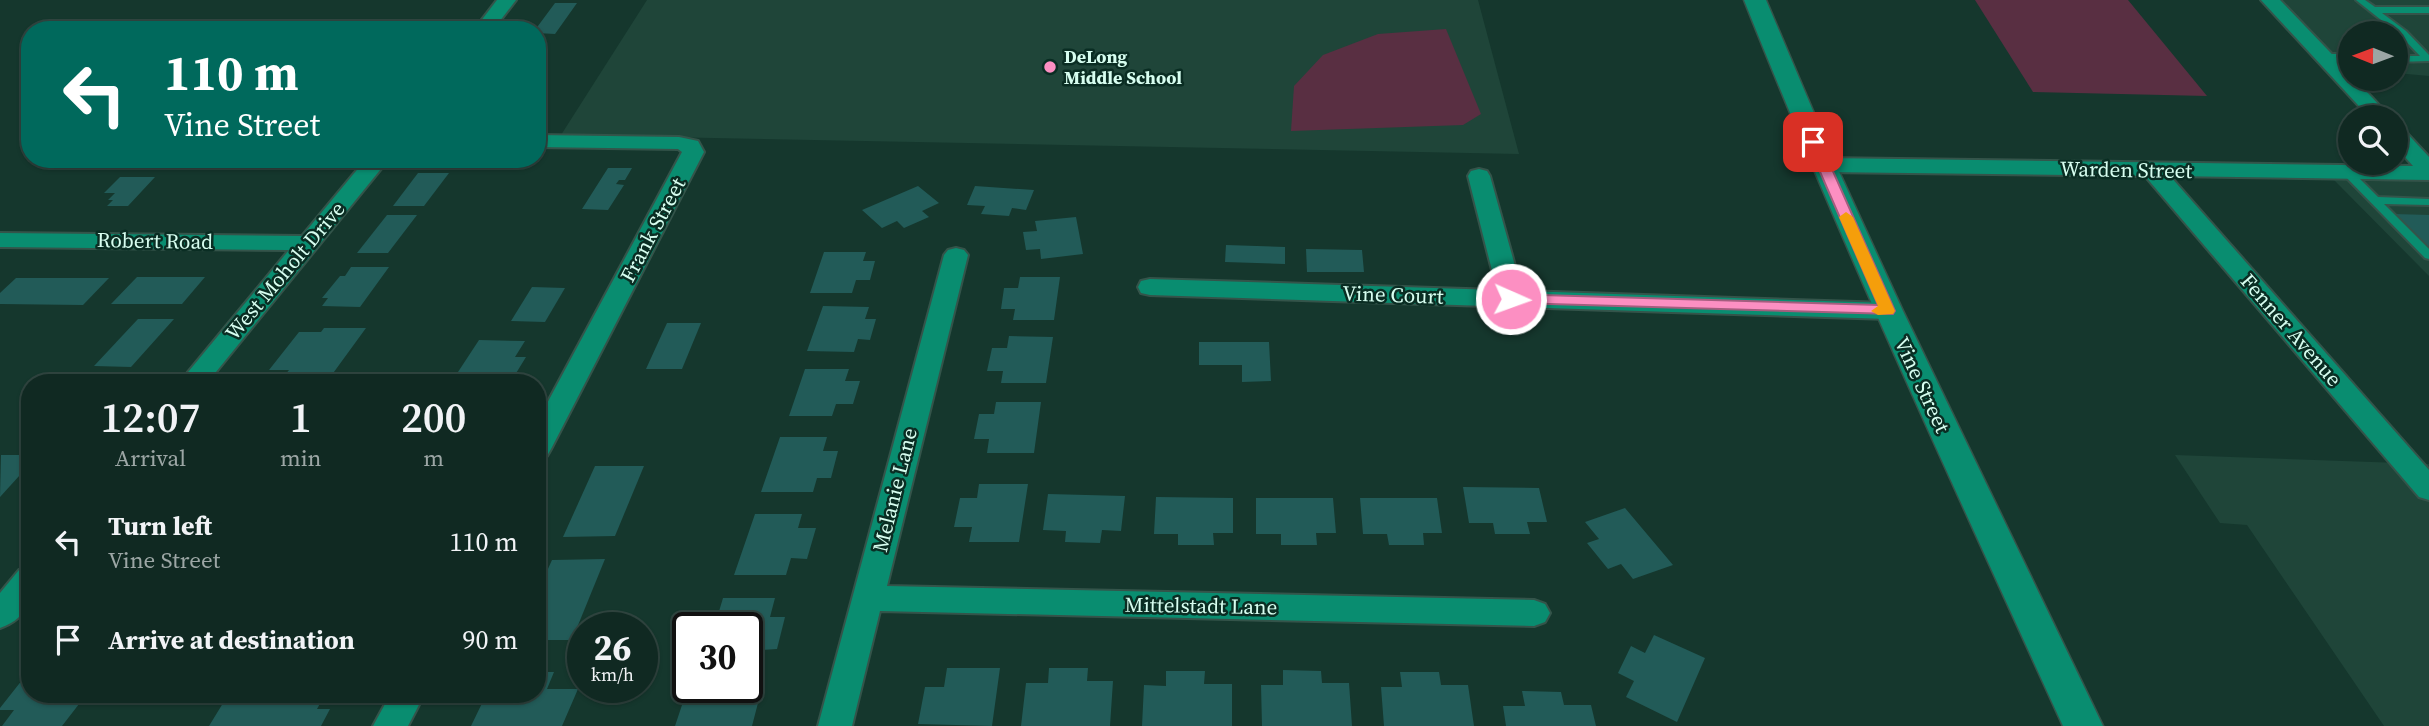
<!DOCTYPE html>
<style>
body{margin:0;font-family:"Source Serif 4",serif;background:#1e352f;color:#f1f3f6;height:100vh;display:flex;flex-direction:column;font-size:26px;white-space:nowrap}
*{box-sizing:border-box;margin:0}
p{font-size:23px;color:#9ca6a5}
.icon{flex:none;width:38px;height:38px;fill:none;stroke:currentColor;stroke-width:2;stroke-linecap:round;stroke-linejoin:round}
.map{position:relative;flex:1;overflow:hidden}
.sheet{position:absolute;left:21px;top:374px;width:525px;height:329px;display:flex;flex-direction:column;background:#102922;border-radius:28px;box-shadow:0 2px 5px #0004,0 0 0 2px #304540}
.sheet>*{flex:none}
.banner{position:absolute;left:21px;top:21px;width:525px;height:147px;border-radius:28px;box-shadow:0 2px 5px #0004,0 0 0 2px #304540;background:#00695c;color:#fff;overflow:hidden}
.needle{width:46px;rotate:271deg}
.tools{position:absolute;left:2338px;top:21px;display:grid;gap:14px}
.tools a{display:grid;place-items:center;width:70px;height:70px;border-radius:50%;background:#102922;box-shadow:0 2px 5px #0004,0 0 0 2px #304540;font-size:35px}
.speed{position:absolute;left:567px;top:612px;display:flex;gap:14px;font-size:35px;font-weight:700;text-align:center}
.speed>*{display:grid;place-content:center;width:91px;height:91px;border-radius:50%;background:#102922;box-shadow:0 2px 5px #0004,0 0 0 2px #304540;line-height:1}
.speed small{font-size:18px;font-weight:400}
.speed .limit{border:4px solid #111;border-radius:10px;background:#fff;color:#111}
.pin{position:absolute;display:grid;place-items:center;width:60px;height:60px;color:#fff;margin:-30px;border-radius:14px;box-shadow:0 4px 10px #0006}
.me{position:absolute;width:77px;margin:-38px;rotate:92deg;stroke-linejoin:round;filter:drop-shadow(0 0 5px #0008)}
.turn{display:flex;align-items:center;gap:24px;height:147px;padding:0 28px;font-size:32px}
.turn .icon{width:91px;height:91px;stroke-width:2.5}
.turn b{display:block;font-size:49px;line-height:60px}
.eta{display:flex;justify-content:space-evenly;align-items:center;height:119px;text-align:center}
.eta b{font-size:42px;font-weight:600;line-height:49px}
ul{padding:0;list-style:none}
li{display:flex;align-items:center;gap:21px;height:98px;padding:0 28px}
li div{flex:1}
li b{display:block;font-size:26px}
li em{font-style:normal}
.map>svg:first-child{display:block}
.built{fill:#1f4539}
.green{fill:#592f42}
.building{fill:#225b58}
.lines{fill:none;stroke-linecap:round;stroke-linejoin:round}
.service-casing{stroke:#34544a;stroke-width:4}
.minor-casing{stroke:#34544a;stroke-width:4}
.tertiary-casing{stroke:#34544a;stroke-width:3}
.service{fill:#098d70;fill-rule:evenodd}
.minor{fill:#098d70;fill-rule:evenodd}
.tertiary{fill:#098d70;fill-rule:evenodd}
.route{fill:#fc8fc2;stroke:#a45d7e;stroke-width:2}
.slow{fill:#f59e0b}
.poi-dot{fill:#fc8fc2;stroke:#0a2d23;stroke-width:2.5}
.labels{text-anchor:middle;stroke-width:5;stroke-linejoin:round;paint-order:stroke}
.far-poi-label{font-size:18px;font-weight:bold;fill:#d7fef0;stroke:#0a2d23;text-anchor:start}
.street-label{font-size:21px;fill:#d7fef0;stroke:#0a2d23}
</style>
<div class="map">
<svg width="2429" height="726" viewBox="0 0 2429 726">
<rect width="100%" height="100%" fill="#15372d"/>
<!-- built -->
<g class="built">
<polygon points="647,0 1478,0 1519,154 561,135"/>
<polygon points="2277,0 2429,0 2429,76 2396,73 2396,33 2350,33 2350,68 2341,68"/>
<polygon points="2334,180 2429,181 2429,276"/>
<polygon points="2175,455 2429,464 2429,726 2384,726 2247,525 2220,523"/>
</g>
<!-- green -->
<g class="green">
<polygon points="1975,0 2128,0 2207,96 2033,92"/>
<polygon points="1446,29 1481,114 1463,125 1291,131 1294,86 1323,55 1378,34"/>
</g>
<!-- building -->
<g class="building">
<polygon points="555,3 577,3 555,34 537,33 537,30 535,30"/>
<polygon points="608,168 632,168 625,180 619,180 616,184 624,185 608,210 582,209"/>
<polygon points="418,173 449,173 424,206 393,206"/>
<polygon points="120,177 155,177 128,206 107,206 113,200 108,200 115,193 104,193"/>
<polygon points="918,186 939,203 922,211 929,217 904,228 897,221 882,228 862,210"/>
<polygon points="975,186 1034,190 1026,210 1012,208 1009,216 981,214 985,206 967,205"/>
<polygon points="2394,214 2429,215 2429,246 2425,246"/>
<polygon points="387,215 417,215 388,253 357,253"/>
<polygon points="1076,217 1083,254 1041,259 1040,249 1026,250 1023,232 1037,231 1035,221"/>
<polygon points="1226,245 1285,247 1285,264 1225,262"/>
<polygon points="1306,249 1362,250 1364,272 1307,272"/>
<polygon points="824,252 866,252 863,261 875,261 870,280 856,280 852,293 810,293"/>
<polygon points="351,267 389,267 360,307 322,306 328,298 322,298 340,276 345,276"/>
<polygon points="137,277 205,277 182,304 111,304"/>
<polygon points="1020,277 1060,277 1054,320 1013,320 1015,309 1001,309 1004,288 1018,288"/>
<polygon points="16,278 109,278 83,305 0,304 0,293"/>
<polygon points="532,287 565,288 545,322 511,321"/>
<polygon points="823,306 869,307 865,319 876,319 870,340 858,339 854,352 807,351"/>
<polygon points="138,319 174,319 131,367 94,366"/>
<polygon points="667,323 701,323 682,369 646,369"/>
<polygon points="324,328 366,328 331,376 285,375 289,370 269,370 299,332 321,332"/>
<polygon points="1009,336 1053,337 1046,383 1001,383 1003,371 987,371 992,348 1007,348"/>
<polygon points="479,340 525,341 515,357 526,357 510,383 479,383 486,373 458,372"/>
<polygon points="1199,342 1269,342 1271,381 1242,382 1242,365 1199,365"/>
<polygon points="805,369 849,369 845,381 860,381 853,404 836,404 832,416 789,416"/>
<polygon points="76,378 118,378 113,383 71,383"/>
<polygon points="996,402 1041,402 1034,453 987,453 989,439 974,439 979,414 994,414"/>
<polygon points="780,437 827,437 823,451 838,451 831,478 817,478 813,492 761,492"/>
<polygon points="1,455 30,455 30,464 0,497"/>
<polygon points="595,466 644,466 615,536 563,537"/>
<polygon points="979,484 1028,484 1019,542 969,542 972,527 954,527 960,498 977,498"/>
<polygon points="1463,487 1539,488 1547,522 1527,522 1530,534 1495,534 1493,523 1469,523"/>
<polygon points="1048,494 1125,496 1121,531 1102,530 1100,543 1065,542 1066,531 1043,530"/>
<polygon points="1156,497 1233,498 1233,533 1213,533 1214,545 1178,545 1178,534 1154,534"/>
<polygon points="1256,498 1333,498 1336,533 1316,533 1317,545 1281,545 1281,534 1256,534"/>
<polygon points="1360,498 1437,498 1442,533 1423,533 1424,545 1389,545 1387,534 1363,534"/>
<polygon points="1625,508 1673,565 1633,579 1621,564 1608,569 1587,543 1599,539 1585,522"/>
<polygon points="755,514 802,514 798,528 816,528 807,559 791,558 786,575 734,575"/>
<polygon points="605,559 572,640 537,640 537,593 552,560"/>
<polygon points="723,598 775,598 770,617 785,617 777,649 762,650 757,667 747,667 747,628 714,628"/>
<polygon points="1654,635 1705,658 1677,722 1626,697 1634,681 1618,673 1631,646 1645,653"/>
<polygon points="947,668 1000,668 992,726 918,724 925,687 944,687"/>
<polygon points="1049,668 1088,668 1087,681 1113,681 1110,726 1021,726 1026,683 1048,683"/>
<polygon points="30,670 30,695 86,695 62,726 2,726 14,710 0,710 0,708"/>
<polygon points="1283,670 1321,671 1322,683 1349,683 1352,726 1262,726 1261,685 1283,685"/>
<polygon points="1166,671 1205,671 1204,684 1232,684 1232,726 1142,726 1144,685 1166,686"/>
<polygon points="537,672 554,672 547,689 578,689 562,726 471,726 486,695 537,695"/>
<polygon points="1400,672 1439,672 1441,685 1468,685 1474,726 1384,726 1381,687 1402,687"/>
<polygon points="1522,691 1561,692 1564,705 1591,705 1596,726 1506,726 1503,706 1525,706"/>
<polygon points="228,695 339,695 338,698 323,698 317,709 330,709 321,726 209,726"/>
<polygon points="684,699 739,699 738,703 758,703 752,726 675,726"/>
</g>
<g class="lines">
<!-- service casing -->
<g class="service-casing">
<g id="service">
<polygon points="2356,0 2365,0 2375,7 2429,7 2429,13 2382,13 2406,31 2429,55 2429,61 2396,62 2396,56 2420,56 2400,35"/>
<polygon points="2350,54 2350,60 2323,60 2318,57 2323,54"/>
<polygon points="2347,169 2351,170 2378,197 2429,199 2429,205 2384,204 2429,249 2429,259 2425,258 2343,174 2342,172"/>
</g>
</g>
<!-- minor casing -->
<g class="minor-casing">
<g id="minor">
<polygon points="497,0 516,0 493,30 474,30"/>
<polygon points="2261,0 2280,0 2350,73 2350,79 2355,79 2390,117 2369,117"/>
<polygon points="2396,129 2404,130 2429,157 2429,180 2170,176 2429,470 2429,500 2419,497 2145,176 1823,172 1815,170 1812,165 1815,160 1823,158 2413,166 2396,147"/>
<polygon points="537,135 679,137 698,141 704,152 551,449 547,456 537,459 537,422 682,152 678,149 537,147"/>
<polygon points="366,159 389,159 207,383 179,383 289,250 0,247 0,233 302,236"/>
<polygon points="1479,169 1487,171 1490,176 1522,291 1888,303 1897,305 1901,311 1897,317 1888,319 1150,295 1141,293 1138,287 1141,281 1150,279 1497,290 1468,176 1471,171"/>
<polygon points="956,248 964,250 968,255 887,586 1534,600 1545,604 1550,613 1545,622 1534,626 880,611 852,726 818,726 944,255 948,250"/>
<path d="M30,567C30,595 32,617 0,628V593L19,570Z"/>
<polygon points="390,695 424,695 408,726 373,726"/>
</g>
</g>
<!-- tertiary casing -->
<g class="tertiary-casing">
<path id="tertiary" d="M1744,0H1766L1836,165L1903,311L2103,726H2063C1953,485 1842,246 1744,0Z"/>
</g>
<!-- service -->
<use href="#service" class="service"/>
<!-- minor -->
<use href="#minor" class="minor"/>
<!-- tertiary -->
<use href="#tertiary" class="tertiary"/>
</g>
<!-- route -->
<polygon class="route" points="1813,138 1820,142 1895,311 1893,314 1511,303 1504,299 1511,294 1878,305 1807,142"/>
<!-- slow -->
<polygon class="slow" points="1846,212 1853,217 1895,311 1893,314 1878,315 1871,311 1878,306 1839,217"/>
<!-- markers -->
<circle class="poi-dot" cx="1050" cy="67" r="7"/>
<g class="labels">
<!-- far-poi labels -->
<g class="far-poi-label">
<text x="1064" y="63">DeLong<tspan x="1064" dy="21">Middle School</tspan></text>
</g>
<!-- street labels -->
<g class="street-label">
<text transform="translate(2126 170) rotate(1)" y="7">Warden Street</text>
<text transform="translate(653 230) rotate(-62)" y="7">Frank Street</text>
<text transform="translate(155 241) rotate(1)" y="7">Robert Road</text>
<text transform="translate(285 271) rotate(-50)" y="7">West Moholt Drive</text>
<text transform="translate(1393 295) rotate(2)" y="7">Vine Court</text>
<text transform="translate(2291 330) rotate(49)" y="7">Fenner Avenue</text>
<text transform="translate(1922 385) rotate(65)" y="7">Vine Street</text>
<text transform="translate(895 490) rotate(-76)" y="7">Melanie Lane</text>
<text transform="translate(1201 606) rotate(1)" y="7">Mittelstadt Lane</text>
</g>
</g>
</svg>
<div class="tools">
<a><svg class="needle" viewBox="-14 -14 28 28"><path d="M0-13l5 13h-10z" fill="#e53935"/><path d="M0 13l5-13h-10z" fill="#9ca6a5"/></svg></a>
<a><svg class="icon" aria-label="search" viewBox="0 0 24 24"><circle cx="10" cy="10" r="6"/><path d="M15 15l6 6"/></svg></a>
</div>
<div class="speed"><div>26<small>km/h</small></div><div class="limit">30</div></div>
<div class="pin" style="left:1813px;top:142px;background:#d93025"><svg class="icon" aria-label="arrive" viewBox="0 0 24 24"><path d="M6 21V4h12l-3 4 3 4H6"/></svg></div>
<svg class="me" style="left:1511px;top:299px" viewBox="-20 -20 40 40"><circle r="17" fill="#fc8fc2" stroke="#fff" stroke-width="3"/><path d="M0-11L8 9 0 5-8 9z" fill="#fff"/></svg>
<div class="banner">
<div class="turn"><svg class="icon" aria-label="left" viewBox="0 0 24 24"><path d="M17 20v-9H6M10 6l-5 5 5 5"/></svg><div><b>110 m</b>Vine Street</div></div>
</div>
<section class="sheet">
<div class="eta">
<div><b>12:07</b><p>Arrival</p></div>
<div><b>1</b><p>min</p></div>
<div><b>200</b><p>m</p></div>
</div>
<ul>
<li><svg class="icon" aria-label="left" viewBox="0 0 24 24"><path d="M17 20v-9H6M10 6l-5 5 5 5"/></svg><div><b>Turn left</b><p>Vine Street</p></div><em>110 m</em></li>
<li><svg class="icon" aria-label="arrive" viewBox="0 0 24 24"><path d="M6 21V4h12l-3 4 3 4H6"/></svg><div><b>Arrive at destination</b></div><em>90 m</em></li>
</ul>
</section>
</div>
